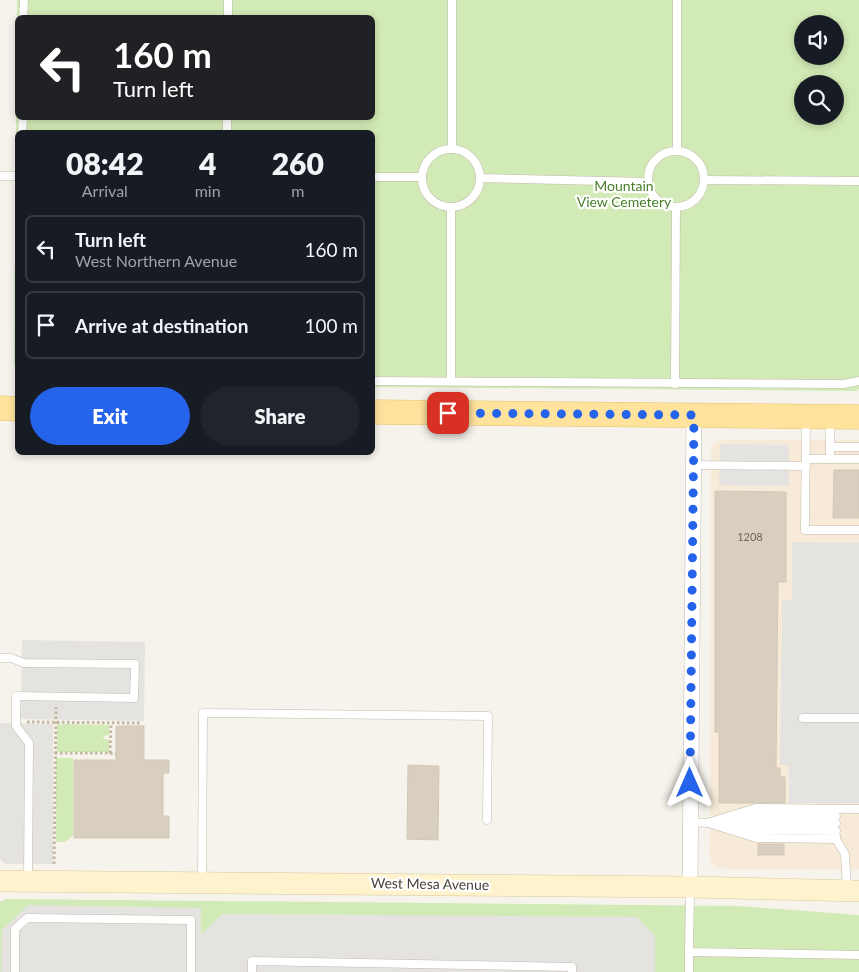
<!DOCTYPE html>
<style>
body{margin:0;font-family:Lato,sans-serif;background:#20242c;color:#f1f3f6;height:100vh;display:flex;flex-direction:column;font-size:19px;white-space:nowrap}
*{box-sizing:border-box;margin:0}
p{font-size:16px;color:#9ea1a6}
.icon{flex:none;width:28px;height:28px;fill:none;stroke:currentColor;stroke-width:2;stroke-linecap:round;stroke-linejoin:round}
.map{position:relative;flex:1;overflow:hidden}
.details{position:absolute;left:15px;top:130px;width:360px;height:325px;display:flex;flex-direction:column;background:#171b24;border-radius:8px;box-shadow:0 2px 8px #0003}
.details>*{flex:none}
.hud{position:absolute;left:15px;top:15px;width:360px;height:105px;border-radius:8px;box-shadow:0 2px 8px #0003;background:#202124;color:#fff;overflow:hidden}
.buttons{position:absolute;left:794px;top:15px;display:grid;gap:10px}
.buttons a{display:grid;place-items:center;width:50px;height:50px;border-radius:50%;background:#171b24;box-shadow:0 2px 8px #0003;font-size:25px}
.pin{position:absolute;display:grid;place-items:center;width:42px;height:42px;color:#fff;margin:-21px;border-radius:10px;box-shadow:0 2px 8px #0006}
.me{position:absolute;width:55px;margin:-28px;rotate:0deg;stroke-linejoin:round;filter:drop-shadow(0 0 4px #0008)}
.turn{display:flex;align-items:center;gap:18px;height:105px;padding:0 15px;font-size:22px}
.turn .icon{width:65px;height:65px;stroke-width:2.5}
.turn b{display:block;font-size:35px;line-height:42px}
.eta{display:flex;justify-content:space-evenly;align-items:center;height:85px;text-align:center}
.eta b{font-size:30px;font-weight:800;line-height:35px}
.action{display:flex;gap:10px;margin-top:auto;padding:10px 15px}
.action a{flex:1;height:58px;border-radius:30px;background:#2563eb;color:#fff;font-size:20px;font-weight:800;line-height:58px;text-align:center}
.action a+a{background:#20242c;color:#f1f3f6}
ul{padding:0;list-style:none}
li{display:flex;align-items:center;gap:15px;height:68px;margin:0 10px 8px;padding:0 5px;border:2px solid #363941;border-radius:8px}
li div{flex:1}
li b{display:block;font-size:19px}
li em{font-style:normal}
.map>svg:first-child{display:block}
.commercial{fill:#f7ead8}
.green{fill:#d2eab5;fill-rule:evenodd}
.parking{fill:#e5e3e0}
.building{fill:#d8cfc1;stroke:#d3c7b4}
.lines{fill:none;stroke-linecap:round;stroke-linejoin:round}
.lane-casing{stroke:#c2bbae;stroke-width:9}
.street-casing{stroke:#c2bbae;stroke-width:16}
.secondary-casing{stroke:#d6c79b;stroke-width:22}
.primary-casing{stroke:#e6c16a;stroke-width:25}
.path{stroke:#c4b79f;stroke-width:3;stroke-dasharray:2.5 2.5;stroke-linecap:butt}
.lane{stroke:#fff;stroke-width:8}
.street{stroke:#fff;stroke-width:15}
.secondary{stroke:#fff3cd;stroke-width:21}
.primary{stroke:#ffe39c;stroke-width:24}
.route{stroke:#2563eb;stroke-width:9;stroke-dasharray:0 16.2}
.labels{text-anchor:middle;stroke-width:4.5;stroke-linejoin:round;paint-order:stroke}
.number-label{font-size:11px;fill:#6e675b}
.park-label{font-size:14px;fill:#4a7f2a;stroke:#fff}
.street-label{font-size:14px;fill:#4b4439;stroke:#fff}
</style>
<div class="map">
<svg width="859" height="972" viewBox="0 0 859 972">
<rect width="100%" height="100%" fill="#f6f3ec"/>
<!-- commercial -->
<polygon class="commercial" points="721,440 859,440 859,869 730,869 717,867 710,861 711,448 715,442"/>
<!-- green -->
<g class="green">
<path d="M17,0H859V389L856,391L373,387L372,132H18L17,368L14,364ZM18,18H372V118H18ZM802,24H835V56H802ZM802,84H835V116H802Z"/>
<polygon points="57,724 109,725 109,735 103,736 104,739 109,740 109,752 57,752"/>
<polygon points="56,758 73,758 73,835 65,842 56,842"/>
<polygon points="7,899 737,906 859,915 859,972 0,972 0,902"/>
</g>
<!-- parking -->
<g class="parking">
<polygon points="720,444 789,445 789,486 719,485"/>
<polygon points="792,542 859,543 859,803 789,803 789,766 780,765 782,600 792,600"/>
<polygon points="22,640 145,642 144,721 21,719"/>
<polygon points="0,723 53,724 53,864 5,864 0,859"/>
<polygon points="28,905 201,908 201,935 222,914 637,917 655,936 655,972 1,972 2,930"/>
</g>
<!-- building -->
<g class="building">
<polygon points="834,470 859,470 859,518 833,518"/>
<polygon points="715,491 786,492 786,582 778,582 776,768 780,768 780,777 785,777 785,803 719,803 719,732 715,732"/>
<polygon points="116,726 144,726 144,760 169,760 169,773 163,773 163,816 169,816 169,838 74,838 74,760 116,760"/>
<polygon points="408,765 439,766 438,840 407,839"/>
<rect x="758" y="844" width="26" height="11"/>
</g>
<g class="lines">
<!-- lane casing -->
<g class="lane-casing">
<g id="lane">
<polyline points="23,18 24,0"/>
<polyline points="228,18 228,0"/>
<polyline points="22,132 23,118"/>
<polyline points="227,132 227,118"/>
<polyline points="452,149 452,0"/>
<circle cx="451" cy="178" r="29"/>
<polyline points="677,150 677,0"/>
<circle cx="676" cy="179" r="28"/>
<polyline points="0,176 18,176"/>
<polyline points="372,177 422,177"/>
<polyline points="480,178 647,182"/>
<polyline points="705,180 859,181"/>
<polyline points="372,381 844,384 859,381"/>
<polyline points="451,381 451,207"/>
<polyline points="675,384 676,208"/>
<polyline points="806,419 805,530 859,530"/>
<polyline points="830,419 830,459 859,459"/>
<polyline points="830,447 859,447"/>
<polyline points="806,459 830,459"/>
<polyline points="693,465 806,466"/>
<polyline points="0,658 11,658 24,663 135,664 134,698 16,696 16,726 29,743 28,880"/>
<polyline points="803,718 859,718"/>
<polyline points="731,819 757,815 836,816"/>
<polyline points="690,822 707,823 756,808 859,809"/>
<polyline points="708,823 756,838 836,839"/>
<polyline points="717,823 836,823"/>
<polyline points="731,826 756,830 836,831"/>
<polyline points="836,836 836,839 845,854 847,889"/>
<polyline points="202,882 203,713 488,716 487,820"/>
<polyline points="690,889 689,952 859,955"/>
<polyline points="15,972 15,929 27,918 191,920 191,972"/>
<polyline points="252,972 252,961 572,967 572,972"/>
<polyline points="689,972 689,952"/>
</g>
</g>
<!-- street casing -->
<g class="street-casing">
<polyline id="street" points="690,887 694,415"/>
</g>
<!-- secondary casing -->
<g class="secondary-casing">
<polyline id="secondary" points="0,881 690,887 859,891"/>
</g>
<!-- primary casing -->
<g class="primary-casing">
<g id="primary">
<polyline points="0,408 18,409"/>
<polyline points="372,412 859,417"/>
</g>
</g>
<!-- path -->
<g class="path">
<polyline points="27,722 141,723"/>
<polyline points="55,753 110,753 111,723"/>
<polyline points="110,753 116,754"/>
<polyline points="54,864 56,707"/>
</g>
<!-- lane -->
<use href="#lane" class="lane"/>
<!-- street -->
<use href="#street" class="street"/>
<!-- secondary -->
<use href="#secondary" class="secondary"/>
<!-- primary -->
<use href="#primary" class="primary"/>
</g>
<g class="lines">
<!-- route -->
<polyline class="route" points="448,413 694,415 690,783"/>
</g>
<g class="labels">
<!-- number labels -->
<g class="number-label">
<text x="750" y="541">1208</text>
</g>
<!-- park labels -->
<g class="park-label">
<text x="624" y="191">Mountain<tspan x="624" dy="16">View Cemetery</tspan></text>
</g>
<!-- street labels -->
<g class="street-label">
<text transform="translate(430 884) rotate(1)" y="5">West Mesa Avenue</text>
</g>
</g>
</svg>
<div class="buttons">
<a><svg class="icon" aria-label="sound" viewBox="0 0 24 24"><path d="M4 9h4l5-4v14l-5-4H4zM17 9q2 3 0 6"/></svg></a>
<a><svg class="icon" aria-label="search" viewBox="0 0 24 24"><circle cx="10" cy="10" r="6"/><path d="M15 15l6 6"/></svg></a>
</div>
<div class="pin" style="left:448px;top:413px;background:#d93025"><svg class="icon" aria-label="arrive" viewBox="0 0 24 24"><path d="M6 21V4h12l-3 4 3 4H6"/></svg></div>
<svg class="me" style="left:690px;top:783px" viewBox="-20 -20 40 40"><path d="M0-17L14 15 0 8-14 15z" fill="#2563eb" stroke="#fff" stroke-width="4"/></svg>
<div class="hud">
<div class="turn"><svg class="icon" aria-label="left" viewBox="0 0 24 24"><path d="M17 20v-9H6M10 6l-5 5 5 5"/></svg><div><b>160 m</b>Turn left</div></div>
</div>
<section class="details">
<div class="eta">
<div><b>08:42</b><p>Arrival</p></div>
<div><b>4</b><p>min</p></div>
<div><b>260</b><p>m</p></div>
</div>
<ul>
<li><svg class="icon" aria-label="left" viewBox="0 0 24 24"><path d="M17 20v-9H6M10 6l-5 5 5 5"/></svg><div><b>Turn left</b><p>West Northern Avenue</p></div><em>160 m</em></li>
<li><svg class="icon" aria-label="arrive" viewBox="0 0 24 24"><path d="M6 21V4h12l-3 4 3 4H6"/></svg><div><b>Arrive at destination</b></div><em>100 m</em></li>
</ul>
<div class="action"><a>Exit</a><a>Share</a></div>
</section>
</div>
